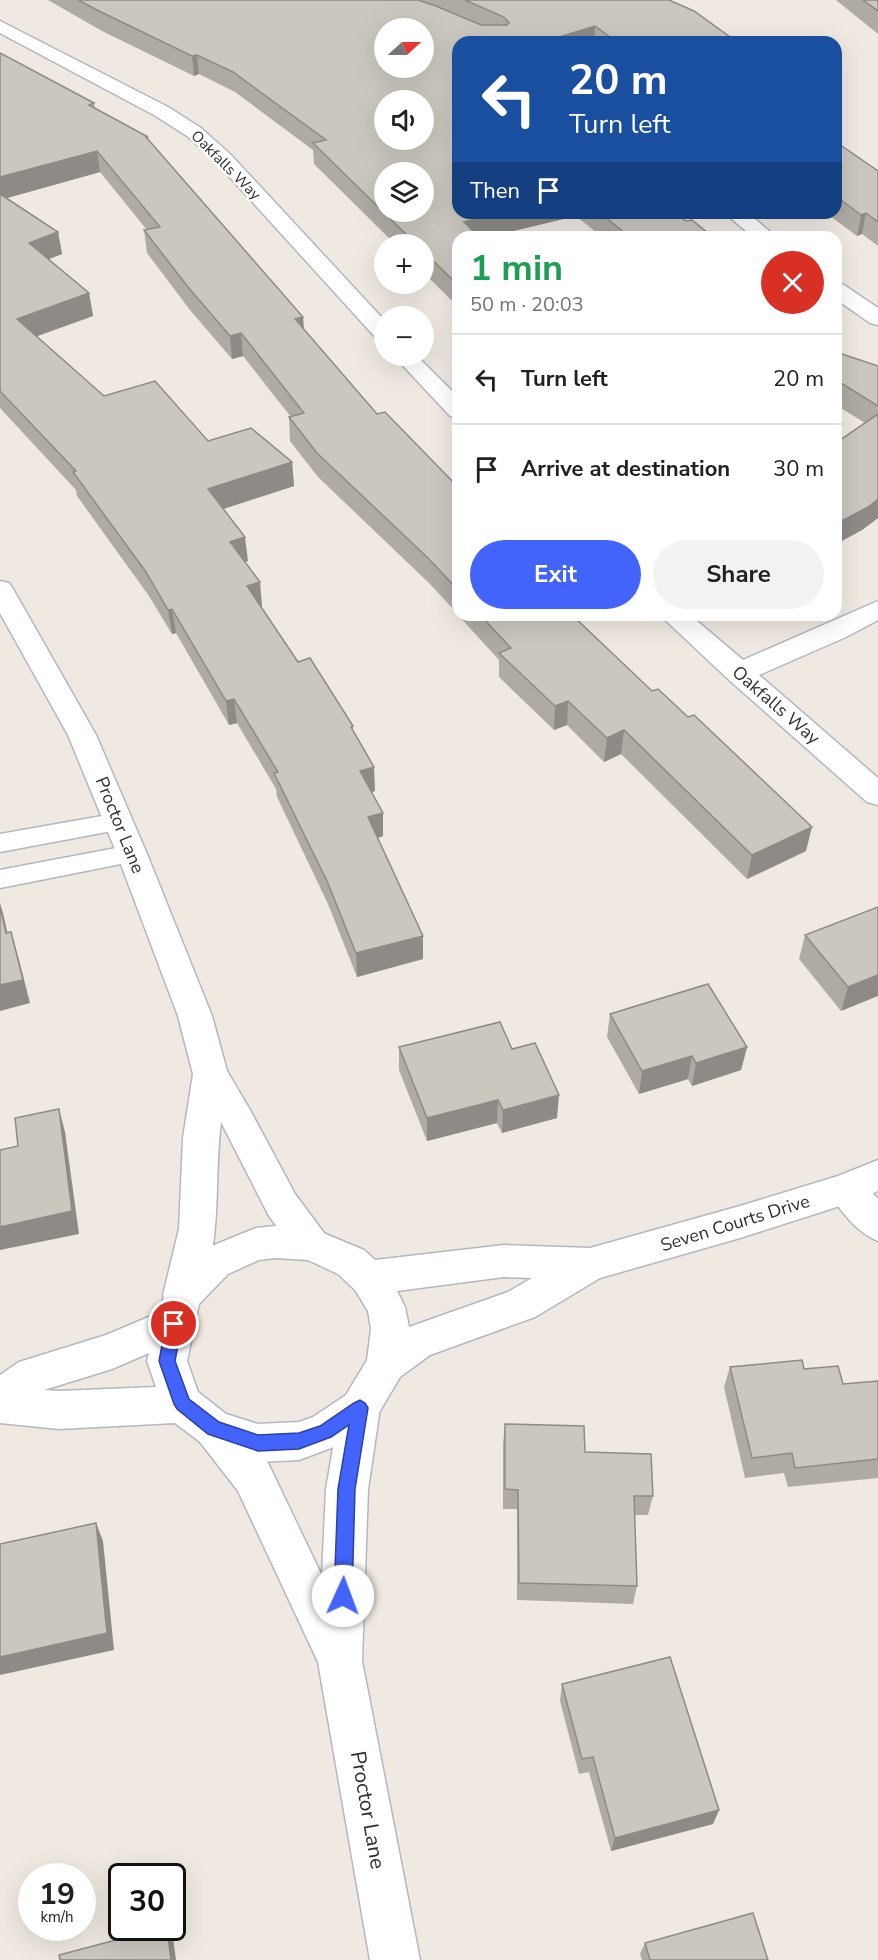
<!DOCTYPE html>
<meta charset="utf-8">
<style>
body{margin:0;font-family:"Nunito Sans",sans-serif;background:#f2f2f2;color:#202124;height:100vh;display:flex;flex-direction:column;font-size:22px;white-space:nowrap}
*{box-sizing:border-box;margin:0}
p{font-size:20px;color:#757577}
.icon{flex:none;width:33px;height:33px;fill:none;stroke:currentColor;stroke-width:2;stroke-linecap:round;stroke-linejoin:round}
.map{position:relative;flex:1;overflow:hidden}
.details{position:absolute;left:452px;top:231px;width:390px;height:390px;display:flex;flex-direction:column;background:#fff;border-radius:18px;box-shadow:0 6px 24px #0002}
.details>*{flex:none}
.top-card{position:absolute;left:452px;top:36px;width:390px;height:183px;border-radius:18px;box-shadow:0 6px 24px #0002;background:#1a4fa0;color:#fff;overflow:hidden}
.needle{width:39px;rotate:69deg}
.fabs{position:absolute;left:374px;top:18px;display:grid;gap:12px}
.fabs a{display:grid;place-items:center;width:60px;height:60px;border-radius:50%;background:#fff;box-shadow:0 6px 24px #0002;font-size:30px}
.speed{position:absolute;left:18px;top:1863px;display:flex;gap:12px;font-size:30px;font-weight:700;text-align:center}
.speed>*{display:grid;place-content:center;width:78px;height:78px;border-radius:50%;background:#fff;box-shadow:0 6px 24px #0002;line-height:1}
.speed small{font-size:15px;font-weight:400}
.speed .limit{border:3px solid #111;border-radius:9px;background:#fff;color:#111}
.pin{position:absolute;display:grid;place-items:center;width:51px;height:51px;color:#fff;margin:-26px;border:3px solid #fff;border-radius:50%;box-shadow:0 2px 6px #0007}
.me{position:absolute;width:66px;margin:-33px;rotate:2deg;stroke-linejoin:round;filter:drop-shadow(0 0 4px #0008)}
.turn{display:flex;align-items:center;gap:21px;height:126px;padding:0 18px;font-size:27px}
.turn .icon{width:78px;height:78px;stroke-width:2.5}
.turn b{display:block;font-size:42px;line-height:51px}
.then{display:flex;align-items:center;height:57px;padding:0 18px;background:#0003;gap:12px;font-size:22px}
.round{display:grid;place-items:center;flex:none;width:63px;height:63px;border-radius:32px;background:#f2f2f2}
.summary{display:flex;align-items:center;justify-content:space-between;height:102px;padding:0 18px}
h1{font-size:36px;font-weight:700;line-height:45px;color:#1e9e55}
.action{display:flex;gap:12px;margin-top:auto;padding:12px 18px}
.action a{flex:1;height:69px;border-radius:36px;background:#4264fb;color:#fff;font-size:24px;font-weight:700;line-height:69px;text-align:center}
.action a+a{background:#f2f2f2;color:#202124}
ul{padding:0;list-style:none}
li{display:flex;align-items:center;gap:18px;height:90px;padding:0 18px;border-top:2px solid #e0e0e0}
li div{flex:1}
li b{display:block;font-size:22px}
li em{font-style:normal}
.map>svg:first-child{display:block}
.lines{fill:none;stroke-linecap:round;stroke-linejoin:round}
.service-casing{stroke:#b4b7c1;stroke-width:3}
.minor-casing{stroke:#b4b7c1;stroke-width:3}
.tertiary-casing{stroke:#b4b7c1;stroke-width:3}
.service{fill:#fff;fill-rule:evenodd}
.minor{fill:#fff;fill-rule:evenodd}
.tertiary{fill:#fff;fill-rule:evenodd}
.wall{fill:#afaba4}
.shaded-wall{fill:#8e8b86}
.building{fill:#cbc7bf;stroke:#8e8b86;stroke-width:1.5;fill-rule:evenodd}
.route{fill:#4264fb;stroke:#2b41a3;stroke-width:1.5}
.labels{text-anchor:middle;stroke-width:5;stroke-linejoin:round;paint-order:stroke}
.far-street-label{font-size:15px;fill:#2e2e2e;stroke:#fff}
.street-label{font-size:18px;fill:#2e2e2e;stroke:#fff}
.near-street-label{font-size:21px;fill:#2e2e2e;stroke:#fff}
</style>
<div class="map">
<svg width="878" height="1960" viewBox="0 0 878 1960">
<rect width="100%" height="100%" fill="#efe9e1"/>
<g class="lines">
<!-- service casing -->
<g class="service-casing">
<g id="service">
<polygon points="119,813 128,816 131,822 128,828 0,852 0,834"/>
<polygon points="132,845 141,848 145,854 141,860 0,888 0,870"/>
</g>
</g>
<!-- minor casing -->
<g class="minor-casing">
<g id="minor">
<polygon points="0,21 168,107 201,128 231,155 384,320 384,340 376,338 217,163 187,136 154,115 0,33"/>
<polygon points="725,213 748,213 776,237 753,237"/>
<polygon points="836,283 844,285 878,308 878,325 870,323 836,299"/>
<polygon points="394,356 417,356 458,397 458,418 450,416"/>
<path d="M0,581L9,583L13,589L96,735L147,854L212,1016L227,1071L250,1110L295,1194L324,1233L330,1244L324,1255L311,1260L298,1255L269,1216L221,1122C213,1185 224,1247 195,1307L182,1312L169,1307L163,1295L179,1229L183,1138L193,1074L178,1016L117,854L68,735L0,613Z"/>
<polygon points="878,601 878,620 846,637 759,675 878,778 878,805 867,802 728,679 660,615 690,615 743,660"/>
<path d="M846,1174L859,1178L878,1199V1241C857,1233 838,1209 828,1189L833,1178Z"/>
<polygon points="360,1389 374,1395 380,1408 368,1489 362,1661 420,1960 370,1960 318,1662 238,1491 200,1442 194,1429 200,1416 214,1410 228,1416 268,1463 322,1576 326,1489 340,1408 346,1395"/>
</g>
</g>
<!-- tertiary casing -->
<g class="tertiary-casing">
<path id="tertiary" d="M878,1160V1191L846,1204L740,1238L600,1278L535,1317L430,1355L400,1377L374,1421L339,1445L299,1460L258,1462L200,1442L175,1423L59,1429L0,1423V1375L19,1362L106,1335L158,1313L169,1283L202,1250L256,1228L275,1226L311,1228L364,1250L375,1260L504,1245L590,1248L740,1206L838,1176ZM275,1258L308,1260L338,1274L355,1290L368,1311L371,1329L367,1360L346,1395L313,1417L299,1422L258,1424L226,1414L198,1392L187,1361L199,1304L228,1274L259,1260ZM504,1277L532,1278L508,1292L409,1327L405,1307L397,1291ZM149,1353L147,1361L156,1387L59,1391L44,1390L112,1369Z"/>
</g>
<!-- service -->
<use href="#service" class="service"/>
<!-- minor -->
<use href="#minor" class="minor"/>
<!-- tertiary -->
<use href="#tertiary" class="tertiary"/>
</g>
<!-- wall -->
<g class="wall">
<polygon points="48,0 669,0 737,42 458,42 458,213 674,213 686,221 713,237 602,237 576,216 488,237 458,237 458,307 423,272 423,244 395,244 314,164 313,150 235,92 199,74 194,76 102,31"/>
<polygon points="836,0 878,0 878,34"/>
<polygon points="0,53 94,103 95,108 148,137 149,141 304,329 377,414 458,487 458,614 429,583 318,477 290,441 289,417 291,417 243,356 232,359 190,310 147,253 144,230 147,230 100,172 7,198 58,232 62,254 49,259 89,293 93,316 36,336 104,396 208,441 292,462 294,486 223,509 248,561 245,562 262,606 261,607 298,662 353,726 353,731 375,791 372,792 383,836 378,838 423,959 357,977 328,904 277,797 276,789 237,723 229,725 176,633 172,634 149,596 77,496 76,490 0,408"/>
<polygon points="836,142 878,171 878,246 862,234 857,236 826,213 836,213"/>
<polygon points="836,352 878,366 878,518 862,530 836,544 836,443 865,423 836,405"/>
<polygon points="458,615 572,615 806,851 747,879 621,754 604,762 567,725 554,730 499,677 499,660"/>
<polygon points="878,907 841,1011 799,959 805,935"/>
<polygon points="610,1014 747,1047 741,1070 692,1086 688,1079 639,1094 607,1037"/>
<polygon points="399,1047 512,1049 557,1118 502,1133 497,1123 427,1141 399,1070"/>
<polygon points="730,1367 804,1369 843,1384 878,1381 878,1478 788,1487 784,1473 745,1478 724,1387"/>
<polygon points="505,1424 585,1452 653,1496 648,1515 634,1515 637,1586 633,1604 517,1600 517,1509 503,1509 503,1444"/>
<polygon points="562,1684 719,1810 713,1824 611,1851 589,1772 579,1774 560,1701"/>
<polygon points="645,1943 768,1960 642,1960 640,1954"/>
</g>
<!-- shaded-wall -->
<g class="shaded-wall">
<polygon points="595,26 594,42 543,42"/>
<polygon points="197,55 199,74 194,76 192,56"/>
<polygon points="97,151 100,172 0,200 0,177"/>
<polygon points="501,213 576,213 576,216 488,237 464,237 464,222"/>
<polygon points="866,213 862,234 857,236 861,215"/>
<polygon points="58,232 62,254 33,265 29,243"/>
<polygon points="89,293 93,316 21,342 17,319"/>
<polygon points="303,317 305,340 295,319"/>
<polygon points="241,333 243,356 232,359 230,336"/>
<polygon points="292,462 294,486 211,513 208,489"/>
<polygon points="878,499 878,518 862,530 836,544 836,524"/>
<polygon points="245,537 248,561 233,566 230,542"/>
<polygon points="260,582 262,606 249,610 247,586"/>
<polygon points="172,609 176,633 172,634 168,610"/>
<polygon points="234,699 237,723 229,725 226,701"/>
<polygon points="568,701 567,725 554,730 555,706"/>
<polygon points="624,730 621,754 604,762 607,738"/>
<polygon points="374,767 375,791 361,795 360,771"/>
<polygon points="383,813 383,836 369,841 368,817"/>
<polygon points="812,827 806,851 747,879 752,855"/>
<polygon points="0,903 3,913 13,957 6,933 0,907"/>
<polygon points="11,932 18,956 30,1003 0,1011 0,985"/>
<polygon points="423,936 423,959 357,977 356,953"/>
<polygon points="878,975 878,996 841,1011 848,987"/>
<polygon points="747,1047 741,1070 692,1086 696,1063"/>
<polygon points="692,1056 688,1079 639,1094 642,1071"/>
<polygon points="559,1095 557,1118 502,1133 503,1110"/>
<polygon points="498,1100 497,1123 427,1141 427,1118"/>
<polygon points="59,1109 65,1132 79,1234 0,1250 0,1227"/>
<polygon points="96,1523 103,1541 114,1650 0,1675 0,1657"/>
<polygon points="719,1810 713,1824 611,1851 615,1838"/>
<polygon points="167,1928 173,1938 176,1960 171,1960"/>
</g>
<!-- building -->
<g class="building">
<path d="M78,0H418L436,6L481,25H507L509,23L504,17L465,0H669L694,11L737,42H617L595,26L543,42H458V213H501L464,222L479,237H458V285L423,251V244H416L313,143L326,140L233,72L197,55L192,56L99,11ZM384,28H423V68H384ZM384,100H423V140H384ZM384,172H423V212H384Z"/>
<polygon points="863,0 878,0 878,11"/>
<polygon points="0,53 94,103 89,105 148,137 146,137 303,317 295,319 377,414 385,412 458,487 458,590 429,559 317,453 289,417 304,413 241,333 230,336 188,287 144,230 160,227 97,151 0,177"/>
<polygon points="836,142 878,171 878,222 866,213 861,215 836,196"/>
<polygon points="0,194 58,232 29,243 89,293 17,319 104,396 155,381 208,441 251,428 292,462 208,489 245,537 230,542 260,582 247,586 298,662 310,658 353,726 351,727 374,767 360,771 383,813 368,817 423,936 356,953 327,881 274,773 278,772 234,699 226,701 172,609 168,610 146,572 73,472 76,471 0,391"/>
<polygon points="600,213 674,213 686,221 692,220 713,237 630,237"/>
<polygon points="836,352 878,366 878,406 836,380"/>
<polygon points="878,414 878,499 868,507 836,524 836,443"/>
<polygon points="480,615 572,615 652,691 658,689 688,717 694,715 812,827 752,855 624,730 607,738 568,701 555,706 499,653 511,648"/>
<polygon points="0,907 6,933 11,932 23,980 0,985"/>
<polygon points="878,907 878,975 848,987 805,935"/>
<polygon points="708,984 747,1047 696,1063 692,1056 642,1071 610,1014"/>
<polygon points="500,1022 512,1049 535,1043 559,1095 503,1110 498,1100 427,1118 399,1047"/>
<polygon points="59,1109 72,1211 0,1227 0,1150 18,1146 15,1118"/>
<polygon points="802,1360 804,1369 838,1366 843,1384 878,1381 878,1459 795,1468 792,1453 752,1458 730,1367"/>
<polygon points="505,1424 584,1426 585,1452 651,1454 653,1496 634,1496 637,1586 519,1583 518,1490 505,1489"/>
<polygon points="96,1523 107,1633 0,1657 0,1544"/>
<polygon points="670,1657 719,1810 615,1838 593,1757 582,1759 562,1684"/>
<polygon points="753,1913 768,1960 650,1960 645,1943"/>
<polygon points="161,1928 167,1928 171,1960 60,1960 59,1955"/>
</g>
<!-- route -->
<polygon class="route" points="174,1317 179,1319 182,1324 175,1361 189,1399 219,1422 258,1435 299,1433 320,1426 354,1403 360,1400 365,1403 368,1408 355,1489 352,1596 349,1603 343,1605 337,1603 334,1596 338,1489 349,1425 331,1437 299,1449 258,1451 208,1434 177,1409 174,1404 159,1361 166,1324 168,1319"/>
<g class="labels">
<!-- far-street labels -->
<g class="far-street-label">
<text transform="translate(226 165) rotate(45)" y="5">Oakfalls Way</text>
</g>
<!-- street labels -->
<g class="street-label">
<text transform="translate(776 705) rotate(41)" y="6">Oakfalls Way</text>
<text transform="translate(120 825) rotate(68)" y="6">Proctor Lane</text>
<text transform="translate(735 1223) rotate(-17)" y="6">Seven Courts Drive</text>
</g>
<!-- near-street labels -->
<g class="near-street-label">
<text transform="translate(368 1810) rotate(80)" y="7">Proctor Lane</text>
</g>
</g>
</svg>
<div class="fabs">
<a><svg class="needle" viewBox="-14 -14 28 28"><path d="M0-13l5 13h-10z" fill="#e53935"/><path d="M0 13l5-13h-10z" fill="#757577"/></svg></a>
<a><svg class="icon" aria-label="sound" viewBox="0 0 24 24"><path d="M4 9h4l5-4v14l-5-4H4zM17 9q2 3 0 6"/></svg></a>
<a><svg class="icon" aria-label="layers" viewBox="0 0 24 24"><path d="M12 4l9 5-9 5-9-5zM3 14l9 5 9-5"/></svg></a>
<a>+</a>
<a>−</a>
</div>
<div class="speed"><div>19<small>km/h</small></div><div class="limit">30</div></div>
<div class="pin" style="left:174px;top:1324px;background:#d93025"><svg class="icon" aria-label="arrive" viewBox="0 0 24 24"><path d="M6 21V4h12l-3 4 3 4H6"/></svg></div>
<svg class="me" style="left:343px;top:1596px" viewBox="-20 -20 40 40"><circle r="19" fill="#fff"/><path d="M0-13L10 11 0 6-10 11z" fill="#4264fb"/></svg>
<div class="top-card">
<div class="turn"><svg class="icon" aria-label="left" viewBox="0 0 24 24"><path d="M17 20v-9H6M10 6l-5 5 5 5"/></svg><div><b>20 m</b>Turn left</div></div>
<div class="then">Then<svg class="icon" aria-label="arrive" viewBox="0 0 24 24"><path d="M6 21V4h12l-3 4 3 4H6"/></svg></div>
</div>
<section class="details">
<div class="summary"><div><h1>1 min</h1><p>50 m · 20:03</p></div><a class="round" style="background:#d93025;color:#fff"><svg class="icon" aria-label="close" viewBox="0 0 24 24"><path d="M6 6l12 12M18 6L6 18"/></svg></a></div>
<ul>
<li><svg class="icon" aria-label="left" viewBox="0 0 24 24"><path d="M17 20v-9H6M10 6l-5 5 5 5"/></svg><div><b>Turn left</b></div><em>20 m</em></li>
<li><svg class="icon" aria-label="arrive" viewBox="0 0 24 24"><path d="M6 21V4h12l-3 4 3 4H6"/></svg><div><b>Arrive at destination</b></div><em>30 m</em></li>
</ul>
<div class="action"><a>Exit</a><a>Share</a></div>
</section>
</div>
